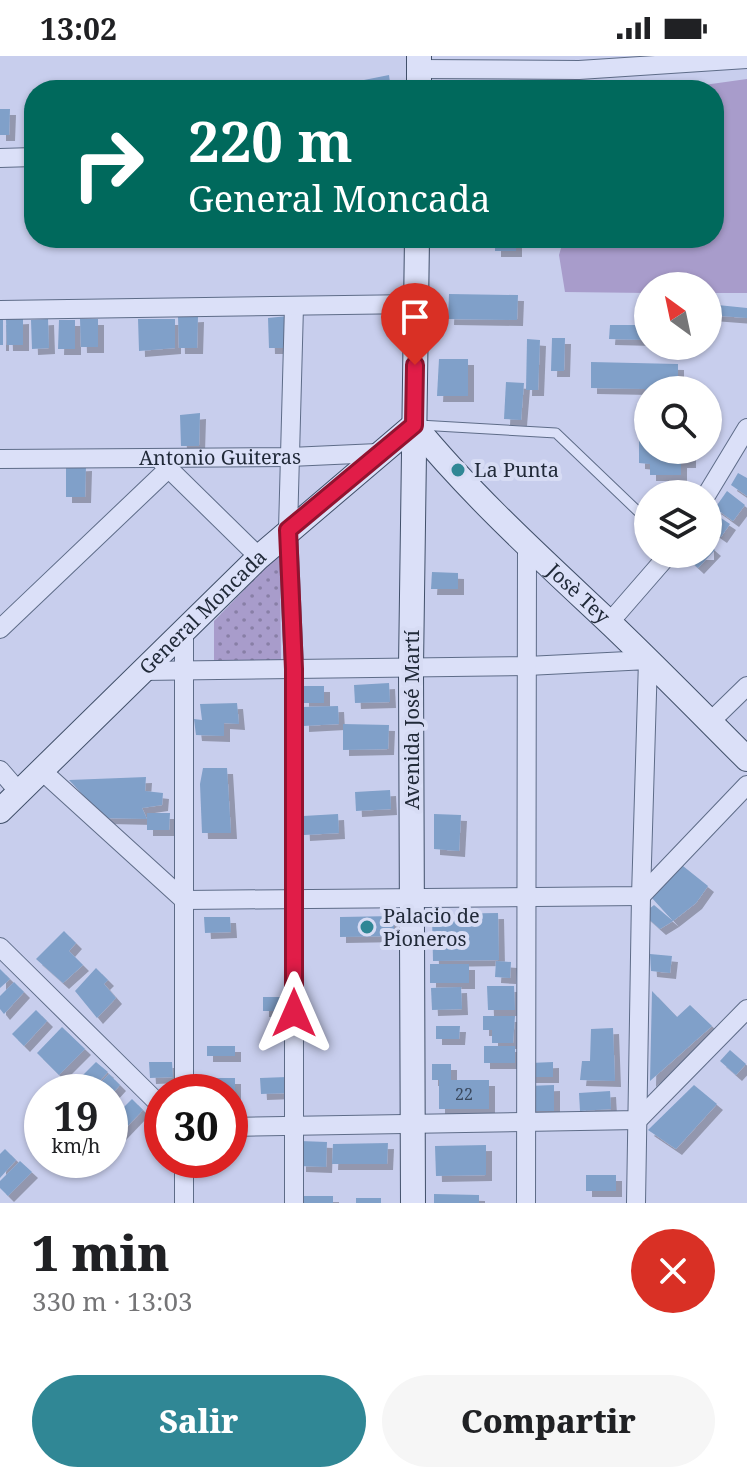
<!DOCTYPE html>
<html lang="es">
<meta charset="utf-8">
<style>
body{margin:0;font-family:"Noto Serif",serif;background:#f6f6f6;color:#202124;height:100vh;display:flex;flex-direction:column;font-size:30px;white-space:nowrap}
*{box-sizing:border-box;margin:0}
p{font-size:26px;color:#757577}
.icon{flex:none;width:44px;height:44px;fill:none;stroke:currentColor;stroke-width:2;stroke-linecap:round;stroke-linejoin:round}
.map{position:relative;height:1147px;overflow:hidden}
.sheet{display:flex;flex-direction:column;background:#fff;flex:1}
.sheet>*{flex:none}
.guide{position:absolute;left:24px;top:24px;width:700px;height:168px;border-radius:32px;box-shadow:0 2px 6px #0004;background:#00695c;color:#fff;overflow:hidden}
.needle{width:52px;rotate:327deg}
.fabs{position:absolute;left:634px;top:216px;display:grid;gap:16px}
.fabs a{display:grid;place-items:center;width:88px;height:88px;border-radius:50%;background:#fff;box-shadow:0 2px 6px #0004;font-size:40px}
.speed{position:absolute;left:24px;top:1018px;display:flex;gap:16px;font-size:40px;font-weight:700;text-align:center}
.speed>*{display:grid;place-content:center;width:104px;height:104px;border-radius:50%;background:#fff;box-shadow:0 2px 6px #0004;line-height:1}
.speed small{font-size:20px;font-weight:400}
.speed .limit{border:12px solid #d22;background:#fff;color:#111}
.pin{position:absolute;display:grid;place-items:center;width:68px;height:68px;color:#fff;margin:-82px -34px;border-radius:50% 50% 50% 0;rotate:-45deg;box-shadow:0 0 8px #0007}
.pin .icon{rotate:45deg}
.me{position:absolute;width:88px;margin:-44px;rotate:0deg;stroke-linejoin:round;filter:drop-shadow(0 0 6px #0008)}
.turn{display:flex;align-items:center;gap:28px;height:168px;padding:0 32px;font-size:36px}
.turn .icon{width:104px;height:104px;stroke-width:2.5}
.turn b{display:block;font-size:56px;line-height:68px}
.round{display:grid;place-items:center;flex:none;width:84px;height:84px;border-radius:42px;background:#f6f6f6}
.overview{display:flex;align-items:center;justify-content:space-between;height:136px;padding:0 32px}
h1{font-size:48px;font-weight:800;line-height:60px}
.button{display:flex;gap:16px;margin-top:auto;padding:16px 32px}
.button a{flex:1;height:92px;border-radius:48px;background:#308795;color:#fff;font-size:32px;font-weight:800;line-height:92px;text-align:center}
.button a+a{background:#f6f6f6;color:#202124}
.status{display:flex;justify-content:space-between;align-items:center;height:56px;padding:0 40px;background:#fff;direction:ltr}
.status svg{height:22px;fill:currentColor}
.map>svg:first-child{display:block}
.park{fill:url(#park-dots)}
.pitch{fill:#a89ccb}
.building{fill:#80a0c9;filter:url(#shadow)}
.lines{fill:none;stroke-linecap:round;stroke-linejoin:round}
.lane-casing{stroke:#5e6c88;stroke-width:11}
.street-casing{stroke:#5e6c88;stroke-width:20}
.secondary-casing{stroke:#41506a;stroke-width:26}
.lane{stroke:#dbe0f8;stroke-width:9}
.street{stroke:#dbe0f8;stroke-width:18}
.secondary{stroke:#dbe0f8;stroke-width:24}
.route-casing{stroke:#92132f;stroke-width:20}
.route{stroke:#e11d48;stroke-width:14}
.poi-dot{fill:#308795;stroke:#d7dcf4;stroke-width:3}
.labels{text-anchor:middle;stroke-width:8;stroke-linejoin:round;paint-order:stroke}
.number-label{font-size:16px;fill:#39485d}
.street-label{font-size:20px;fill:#212a39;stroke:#d7dcf4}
.poi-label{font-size:20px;fill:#212a39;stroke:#d7dcf4;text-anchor:start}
</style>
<div class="status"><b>13:02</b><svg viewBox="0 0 49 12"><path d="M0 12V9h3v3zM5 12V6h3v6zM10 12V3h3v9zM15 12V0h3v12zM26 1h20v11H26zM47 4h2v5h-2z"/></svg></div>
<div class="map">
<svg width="747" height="1147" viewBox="0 0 747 1147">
<defs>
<pattern id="park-dots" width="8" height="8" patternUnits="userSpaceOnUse" patternTransform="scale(2)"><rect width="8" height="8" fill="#a89ccb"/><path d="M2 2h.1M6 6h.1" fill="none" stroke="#887fa6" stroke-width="1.8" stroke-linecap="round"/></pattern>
<filter id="shadow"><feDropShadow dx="6" dy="6" stdDeviation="0" flood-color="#0004"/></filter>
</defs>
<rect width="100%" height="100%" fill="#c8ceed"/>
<!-- park -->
<polygon class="park" points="280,497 281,605 214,605 214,565"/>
<!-- pitch -->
<polygon class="pitch" points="747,23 747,237 708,237 708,230 648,230 648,237 565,236 559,199 564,182 714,182 714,34 668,34"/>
<!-- building -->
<g class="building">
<polygon points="389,19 391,34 361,34 359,25"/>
<polygon points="531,26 531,34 448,34 448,27"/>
<rect x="24" y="52" width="10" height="26"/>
<polygon points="0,53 10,53 9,79 0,79"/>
<rect x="495" y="182" width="21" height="13"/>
<polygon points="449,238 518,239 517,264 448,263"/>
<polygon points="708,248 747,252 747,262 708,259"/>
<polygon points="198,260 197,292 179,292 178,261"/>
<polygon points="288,260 288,292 269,292 268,262"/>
<polygon points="23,262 23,289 7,289 6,263"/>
<rect x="0" y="263" width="3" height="26"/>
<polygon points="48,263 49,292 32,293 31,264"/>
<polygon points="80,263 98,263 98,291 81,291"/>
<polygon points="138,263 175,263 175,292 139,295"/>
<polygon points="59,264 75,264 75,293 58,293"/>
<polygon points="610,269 648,269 648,284 609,283"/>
<polygon points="552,282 565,282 564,315 551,315"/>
<polygon points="527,283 540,284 538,334 526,334"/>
<polygon points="439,303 468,303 468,340 437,340"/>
<polygon points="591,306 678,308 678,334 648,334 648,342 645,342 645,333 591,332"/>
<polygon points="506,326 524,327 521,364 504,363"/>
<polygon points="200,357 199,390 181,390 180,359"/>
<polygon points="648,367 648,394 690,394 690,406 681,406 681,419 650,419 650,408 639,407 639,376"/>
<polygon points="86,409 85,441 66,441 66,410"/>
<polygon points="738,417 747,422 747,440 731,429"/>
<polygon points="727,435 745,449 733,465 715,452"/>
<polygon points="712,456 730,468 721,481 708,472 708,461"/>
<polygon points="708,488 715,494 698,512 686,501 689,498 708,498"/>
<polygon points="432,516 458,517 458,533 431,533"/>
<polygon points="389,627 390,646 355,647 354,629"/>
<rect x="303" y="630" width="21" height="17"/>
<polygon points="237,647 239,668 224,667 224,680 196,679 194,663 202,664 200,648"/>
<polygon points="338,650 339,668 303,670 303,651"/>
<polygon points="343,668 389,669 388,693 343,694"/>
<polygon points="203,712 227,712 231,777 202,777 200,728"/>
<polygon points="146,721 145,735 163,737 162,749 142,752 147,763 147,757 170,757 169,774 147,774 147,763 105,762 69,724"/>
<polygon points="390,734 391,753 356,755 355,736"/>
<polygon points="338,758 339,777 304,779 303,760"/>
<polygon points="434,758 461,759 459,795 434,793"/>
<polygon points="683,810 708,830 696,847 673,865 660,873 643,858 654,849 673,865 651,841"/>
<polygon points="498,857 499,904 433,905 432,858"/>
<polygon points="394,860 394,880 340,881 340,861"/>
<polygon points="204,861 230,861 231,876 205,877"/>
<polygon points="64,875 76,887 69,895 83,909 63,927 36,903"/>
<polygon points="650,898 672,900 670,917 651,915"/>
<polygon points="496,905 511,906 510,922 495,921"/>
<rect x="430" y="908" width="39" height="19"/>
<polygon points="96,912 108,924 104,928 116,942 97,962 75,935"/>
<polygon points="0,913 10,923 0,932"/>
<polygon points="14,926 24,936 4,958 0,953 0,940"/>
<polygon points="487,930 514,930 515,954 488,954"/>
<polygon points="461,931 462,953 432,954 431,932"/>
<polygon points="652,935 677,961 690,949 712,970 650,1025"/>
<rect x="263" y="941" width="21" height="14"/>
<polygon points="36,954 47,965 24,990 12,978"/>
<polygon points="483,960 515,960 513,987 492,987 492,974 483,974"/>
<polygon points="436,970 460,970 459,983 436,983"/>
<polygon points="62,971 85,993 59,1019 37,997"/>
<polygon points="613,972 615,1025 580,1024 582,1005 590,1005 591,973"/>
<rect x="207" y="990" width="28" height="10"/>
<rect x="484" y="990" width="31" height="17"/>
<polygon points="730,994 746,1008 736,1019 720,1005"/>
<polygon points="96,1006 108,1016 89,1036 79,1036 73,1029"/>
<polygon points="149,1006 172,1006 173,1021 150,1022"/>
<polygon points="553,1006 553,1021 530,1021 530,1007"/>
<polygon points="432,1008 451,1008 451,1024 489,1024 489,1053 439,1053 439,1024 432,1024"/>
<polygon points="109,1018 120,1029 110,1040 110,1036 91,1036"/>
<polygon points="287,1021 288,1037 261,1038 260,1022"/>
<polygon points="206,1022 235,1022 235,1055 230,1055 230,1036 206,1036"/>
<polygon points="554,1029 554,1055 530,1055 528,1030"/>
<polygon points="694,1029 717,1048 676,1093 648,1074"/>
<polygon points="610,1035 611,1053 580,1055 579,1037"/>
<polygon points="132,1043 143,1054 120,1078 110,1068 110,1065"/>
<polygon points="300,1085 327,1086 326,1111 300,1110"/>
<polygon points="388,1087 387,1108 332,1108 333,1088"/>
<polygon points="486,1089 486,1119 436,1120 435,1090"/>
<polygon points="5,1093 16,1104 0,1122 0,1098"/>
<polygon points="20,1105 32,1116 8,1140 0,1132 0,1125"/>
<rect x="586" y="1119" width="30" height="16"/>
<polygon points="434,1138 479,1139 479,1147 434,1147"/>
<rect x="303" y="1140" width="30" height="7"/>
<rect x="356" y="1142" width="25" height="5"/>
</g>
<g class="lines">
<!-- lane casing -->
<g class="lane-casing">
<polyline id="lane" points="419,369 556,377 648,465"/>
</g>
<!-- street casing -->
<g class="street-casing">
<g id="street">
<polyline points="419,13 579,14 747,3"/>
<polyline points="0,102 34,101"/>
<polyline points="294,250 288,474 294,613 294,1147"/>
<polyline points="0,254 416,248"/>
<path id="s1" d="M0,403L290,401L378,397"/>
<polyline points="161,405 259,501"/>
<polyline points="707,438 747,372"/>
<polyline points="609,567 669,498"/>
<polyline points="0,573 168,413"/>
<polyline points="142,615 527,610 648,604 641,840 636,1147"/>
<polyline points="710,666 747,630"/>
<polyline points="0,714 19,736"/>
<polyline points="41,714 184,844 641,840 747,729"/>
<polyline points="0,891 162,1051"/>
<polyline points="184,1036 184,574"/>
<polyline points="230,1071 638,1064 747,953"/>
<polyline points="184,1104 184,1147"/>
<polyline points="526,1147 527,489"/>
</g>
</g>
<!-- secondary casing -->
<g class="secondary-casing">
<g id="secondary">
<polyline points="419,34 419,0"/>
<path id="s2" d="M0,755L259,501L414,369C474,442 544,505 612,569C658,613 702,658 747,703"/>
<polyline points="413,1147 411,611 417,182"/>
</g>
</g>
<!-- lane -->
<use href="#lane" class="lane"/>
<!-- street -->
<use href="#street" class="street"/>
<!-- secondary -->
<use href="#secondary" class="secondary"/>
</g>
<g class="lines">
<!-- route casing -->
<g class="route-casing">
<polyline id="route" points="294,957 294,613 288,474 414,369 415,309"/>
</g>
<!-- route -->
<use href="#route" class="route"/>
</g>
<!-- markers -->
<g class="poi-dot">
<circle cx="458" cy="414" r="8"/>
<circle cx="367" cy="871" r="8"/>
</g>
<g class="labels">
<!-- number labels -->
<g class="number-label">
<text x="464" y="1044">22</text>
</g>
<!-- street labels -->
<g class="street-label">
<text dy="7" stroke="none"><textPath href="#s1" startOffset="220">Antonio Guiteras</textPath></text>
<text dy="7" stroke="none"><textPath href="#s2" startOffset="802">Josè Tey</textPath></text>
<text dy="7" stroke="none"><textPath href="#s2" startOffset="284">General Moncada</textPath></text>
<text transform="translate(412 664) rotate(-90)" y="7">Avenida José Martí</text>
</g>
<!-- poi labels -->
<g class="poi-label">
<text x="474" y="421">La Punta</text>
<text x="383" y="867">Palacio de<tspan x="383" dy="23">Pioneros</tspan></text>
</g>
</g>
</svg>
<div class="fabs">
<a><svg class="needle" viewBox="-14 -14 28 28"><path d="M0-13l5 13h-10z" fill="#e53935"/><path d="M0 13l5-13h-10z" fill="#757577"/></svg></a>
<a><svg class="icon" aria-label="search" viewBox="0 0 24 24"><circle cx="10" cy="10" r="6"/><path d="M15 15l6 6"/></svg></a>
<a><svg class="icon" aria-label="layers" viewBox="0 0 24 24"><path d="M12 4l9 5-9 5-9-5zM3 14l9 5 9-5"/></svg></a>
</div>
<div class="speed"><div>19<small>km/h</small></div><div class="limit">30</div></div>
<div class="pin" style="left:415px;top:309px;background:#d93025"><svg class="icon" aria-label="arrive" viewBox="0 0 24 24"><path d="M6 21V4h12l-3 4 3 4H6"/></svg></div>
<svg class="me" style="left:294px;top:957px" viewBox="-20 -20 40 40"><path d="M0-17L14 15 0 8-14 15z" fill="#e11d48" stroke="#fff" stroke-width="4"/></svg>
<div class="guide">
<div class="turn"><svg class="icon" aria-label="right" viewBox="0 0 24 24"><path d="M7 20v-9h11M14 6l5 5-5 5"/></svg><div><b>220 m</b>General Moncada</div></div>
</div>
</div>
<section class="sheet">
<div class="overview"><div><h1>1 min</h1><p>330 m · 13:03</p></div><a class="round" style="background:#d93025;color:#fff"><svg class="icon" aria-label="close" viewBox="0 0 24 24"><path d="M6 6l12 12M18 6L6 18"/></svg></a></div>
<div class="button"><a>Salir</a><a>Compartir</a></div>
</section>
